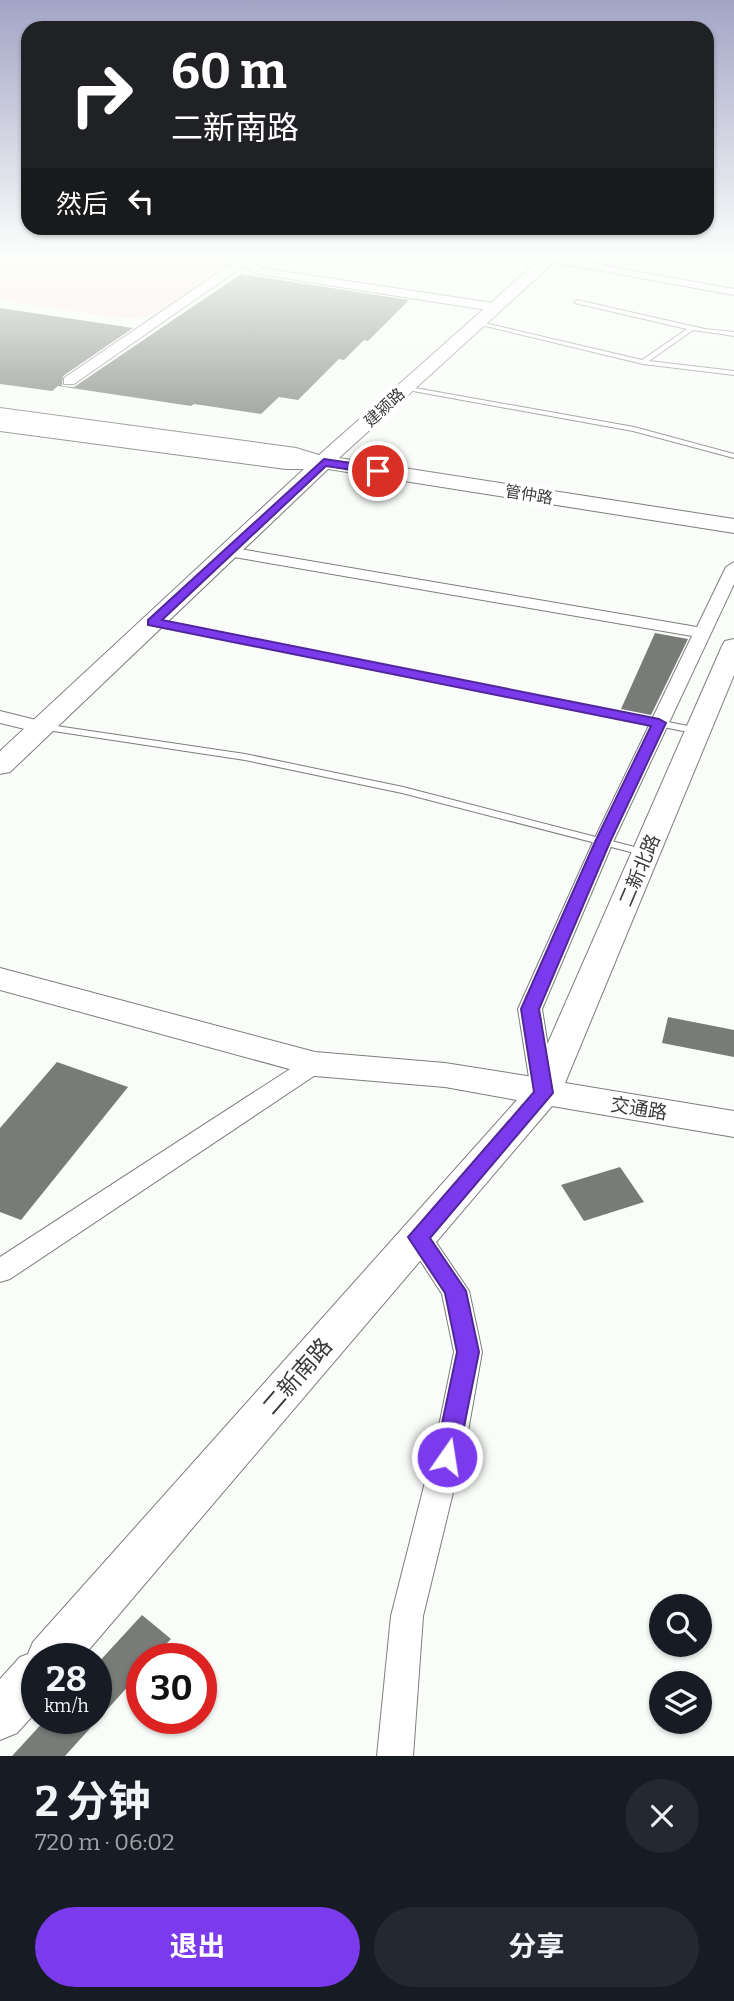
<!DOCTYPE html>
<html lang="zh">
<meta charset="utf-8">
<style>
body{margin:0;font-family:Bitter,"Noto Sans SC",serif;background:#242831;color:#f1f3f6;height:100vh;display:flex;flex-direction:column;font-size:26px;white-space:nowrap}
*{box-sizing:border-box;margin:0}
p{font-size:23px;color:#9ea1a6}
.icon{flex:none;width:38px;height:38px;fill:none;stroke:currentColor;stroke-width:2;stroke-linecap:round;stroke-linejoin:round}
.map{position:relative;height:1756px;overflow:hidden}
.drawer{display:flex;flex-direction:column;background:#171b24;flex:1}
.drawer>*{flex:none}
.banner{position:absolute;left:21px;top:21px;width:693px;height:214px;border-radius:21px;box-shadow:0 2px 5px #0004;background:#202124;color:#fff;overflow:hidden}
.fabs{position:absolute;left:649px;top:1594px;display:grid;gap:14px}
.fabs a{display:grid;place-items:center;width:63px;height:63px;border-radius:50%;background:#171b24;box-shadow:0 2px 5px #0004;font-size:35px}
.speed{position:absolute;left:21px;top:1643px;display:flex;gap:14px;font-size:35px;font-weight:700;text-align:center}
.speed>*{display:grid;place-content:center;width:91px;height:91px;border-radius:50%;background:#171b24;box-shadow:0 2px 5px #0004;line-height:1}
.speed small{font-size:18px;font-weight:400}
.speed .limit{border:10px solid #d22;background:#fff;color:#111}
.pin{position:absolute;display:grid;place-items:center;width:60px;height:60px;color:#fff;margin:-30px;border:4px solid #fff;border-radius:50%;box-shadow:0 2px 7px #0007}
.me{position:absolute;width:77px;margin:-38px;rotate:13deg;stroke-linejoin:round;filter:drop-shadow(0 0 5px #0008)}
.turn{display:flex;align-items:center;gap:24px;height:147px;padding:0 35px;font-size:32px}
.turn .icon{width:91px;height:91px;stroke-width:2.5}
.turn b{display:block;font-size:49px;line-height:60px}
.then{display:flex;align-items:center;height:66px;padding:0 35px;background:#0003;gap:14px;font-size:26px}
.round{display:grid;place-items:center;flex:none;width:74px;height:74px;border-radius:37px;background:#242831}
.overview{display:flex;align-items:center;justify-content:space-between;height:119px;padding:0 35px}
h1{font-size:42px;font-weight:700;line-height:52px}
.button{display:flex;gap:14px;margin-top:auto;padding:14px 35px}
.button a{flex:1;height:80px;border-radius:42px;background:#7c3aed;color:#fff;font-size:28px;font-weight:700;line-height:80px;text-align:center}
.button a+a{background:#242831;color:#f1f3f6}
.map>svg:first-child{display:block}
.green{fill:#fee4e5}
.building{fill:#787b78}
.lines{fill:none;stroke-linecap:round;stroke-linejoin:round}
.lane-casing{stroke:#7c7e7b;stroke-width:2}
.street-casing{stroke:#7c7e7b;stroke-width:2}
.secondary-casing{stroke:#7c7e7b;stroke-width:2}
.lane{fill:#fff;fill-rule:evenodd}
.street{fill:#fff;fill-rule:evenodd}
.secondary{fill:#fff;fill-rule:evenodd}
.route{fill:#7c3aed;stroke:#51269a;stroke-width:2}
.labels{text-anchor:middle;stroke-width:7;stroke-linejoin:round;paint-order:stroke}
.far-street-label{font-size:16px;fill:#393a38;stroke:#fff}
.street-label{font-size:19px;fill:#393a38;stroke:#fff}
.near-street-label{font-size:23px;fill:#393a38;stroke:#fff}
</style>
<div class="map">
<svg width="734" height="1756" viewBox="0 0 734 1756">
<rect width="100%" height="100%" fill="#f9fcf9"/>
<!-- green -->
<polygon class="green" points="4,253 210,253 227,262 158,314 129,319 0,300 0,255"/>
<!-- building -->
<g class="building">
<polygon points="241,274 409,300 368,341 364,340 344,360 339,359 298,400 279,397 261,414 194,404 191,406 58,386 52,391 0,384 0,308 133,328 63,376 62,386 74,387"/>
<polygon points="655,633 688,639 651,715 621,709"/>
<polygon points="668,1017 734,1030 734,1057 662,1043"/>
<polygon points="57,1062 128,1087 21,1220 0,1212 0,1128"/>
<polygon points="620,1167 644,1202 584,1221 561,1185"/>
<polygon points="142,1615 171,1639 152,1659 142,1659 142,1671 65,1756 12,1756 47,1718 96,1718 96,1665"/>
</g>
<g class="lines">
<!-- lane casing -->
<g class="lane-casing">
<g id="lane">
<polygon points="577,300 705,329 734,332 734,336 693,330 649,361 734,371 734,375 643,364 473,323 476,321 642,360 687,329 575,303 574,302"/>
<polygon points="404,386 634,427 734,454 734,458 633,431 402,389 402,387"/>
<polygon points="153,619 698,728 703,731 698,734 150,624 149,622"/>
<polygon points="43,724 245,754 403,787 650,851 651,853 646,856 402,793 245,760 40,729 38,727"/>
</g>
</g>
<!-- street casing -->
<g class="street-casing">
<g id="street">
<polygon points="222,253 235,253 261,268 493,303 499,307 493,311 258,274 242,267 74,384 64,384 64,378 234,262"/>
<polygon points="551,256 734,289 734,295 547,261 545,259"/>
<polygon points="228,547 697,627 726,567 734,562 734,584 613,842 542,1009 555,1090 552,1096 543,1099 534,1096 531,1090 518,1009 593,842 692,636 222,555 220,552"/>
<polygon points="0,711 48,723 50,727 41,733 0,723"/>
<polygon points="315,1055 323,1058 327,1064 323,1070 10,1279 0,1282 0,1257 307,1058"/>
<polygon points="418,1226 427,1229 469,1291 482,1352 468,1431 423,1616 413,1756 377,1756 391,1616 438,1431 454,1352 442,1294 405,1237 409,1229"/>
</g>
</g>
<!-- secondary casing -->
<g class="secondary-casing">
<g id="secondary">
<polygon points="547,253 564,253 339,458 734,519 734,533 328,469 10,772 0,774 0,751 304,469 286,469 0,431 0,408 296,448 319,455"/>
<polygon points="734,639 734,675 565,1083 734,1111 734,1137 552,1106 81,1659 37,1659 37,1711 17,1733 0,1740 0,1679 20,1657 28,1654 33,1642 517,1100 445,1087 315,1076 0,990 0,968 315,1052 445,1063 533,1077 722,646 725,641"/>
</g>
</g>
<!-- lane -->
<use href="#lane" class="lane"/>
<!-- street -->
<use href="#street" class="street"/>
<!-- secondary -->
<use href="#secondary" class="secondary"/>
</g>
<!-- sky -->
<linearGradient id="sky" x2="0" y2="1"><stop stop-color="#a2a4c5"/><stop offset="0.51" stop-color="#fcfefc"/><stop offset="1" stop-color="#fcfefc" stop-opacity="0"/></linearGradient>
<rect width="734" height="499" fill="url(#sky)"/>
<!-- route -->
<polygon class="route" points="324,459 378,467 384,471 378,474 326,466 162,620 659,719 666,723 610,842 539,1009 553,1093 430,1238 466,1291 479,1352 458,1457 455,1464 447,1467 438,1464 435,1457 457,1352 445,1293 408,1237 534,1092 521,1009 595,842 651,726 148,625 148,620"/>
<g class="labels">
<!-- far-street labels -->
<g class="far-street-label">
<text transform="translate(384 407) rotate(-43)" y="6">建颍路</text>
<text transform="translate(529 494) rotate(9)" y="6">管仲路</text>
</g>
<!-- street labels -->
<g class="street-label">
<text transform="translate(639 870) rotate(-67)" y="7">二新北路</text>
<text transform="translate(639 1108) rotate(9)" y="7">交通路</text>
</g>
<!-- near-street labels -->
<g class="near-street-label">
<text transform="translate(297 1376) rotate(-49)" y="8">二新南路</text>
</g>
</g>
</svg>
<div class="fabs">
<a><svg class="icon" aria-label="search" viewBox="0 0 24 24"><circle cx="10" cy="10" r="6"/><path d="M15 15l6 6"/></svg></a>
<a><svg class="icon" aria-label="layers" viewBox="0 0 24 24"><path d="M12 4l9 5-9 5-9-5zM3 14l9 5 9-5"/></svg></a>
</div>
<div class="speed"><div>28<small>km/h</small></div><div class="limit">30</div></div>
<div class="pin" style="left:378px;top:471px;background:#d93025"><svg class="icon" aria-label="arrive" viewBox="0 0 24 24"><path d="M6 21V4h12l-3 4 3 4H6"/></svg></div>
<svg class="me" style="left:447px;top:1457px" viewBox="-20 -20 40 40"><circle r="17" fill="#7c3aed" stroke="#fff" stroke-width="3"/><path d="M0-11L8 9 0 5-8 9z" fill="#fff"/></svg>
<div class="banner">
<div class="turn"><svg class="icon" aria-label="right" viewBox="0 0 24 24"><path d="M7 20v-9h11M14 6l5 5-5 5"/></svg><div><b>60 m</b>二新南路</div></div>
<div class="then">然后<svg class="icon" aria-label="left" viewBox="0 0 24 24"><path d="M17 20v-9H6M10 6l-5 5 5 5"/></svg></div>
</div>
</div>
<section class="drawer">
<div class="overview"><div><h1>2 分钟</h1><p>720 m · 06:02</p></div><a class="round"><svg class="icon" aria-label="close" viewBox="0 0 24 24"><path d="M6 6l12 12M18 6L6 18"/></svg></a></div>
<div class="button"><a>退出</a><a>分享</a></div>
</section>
